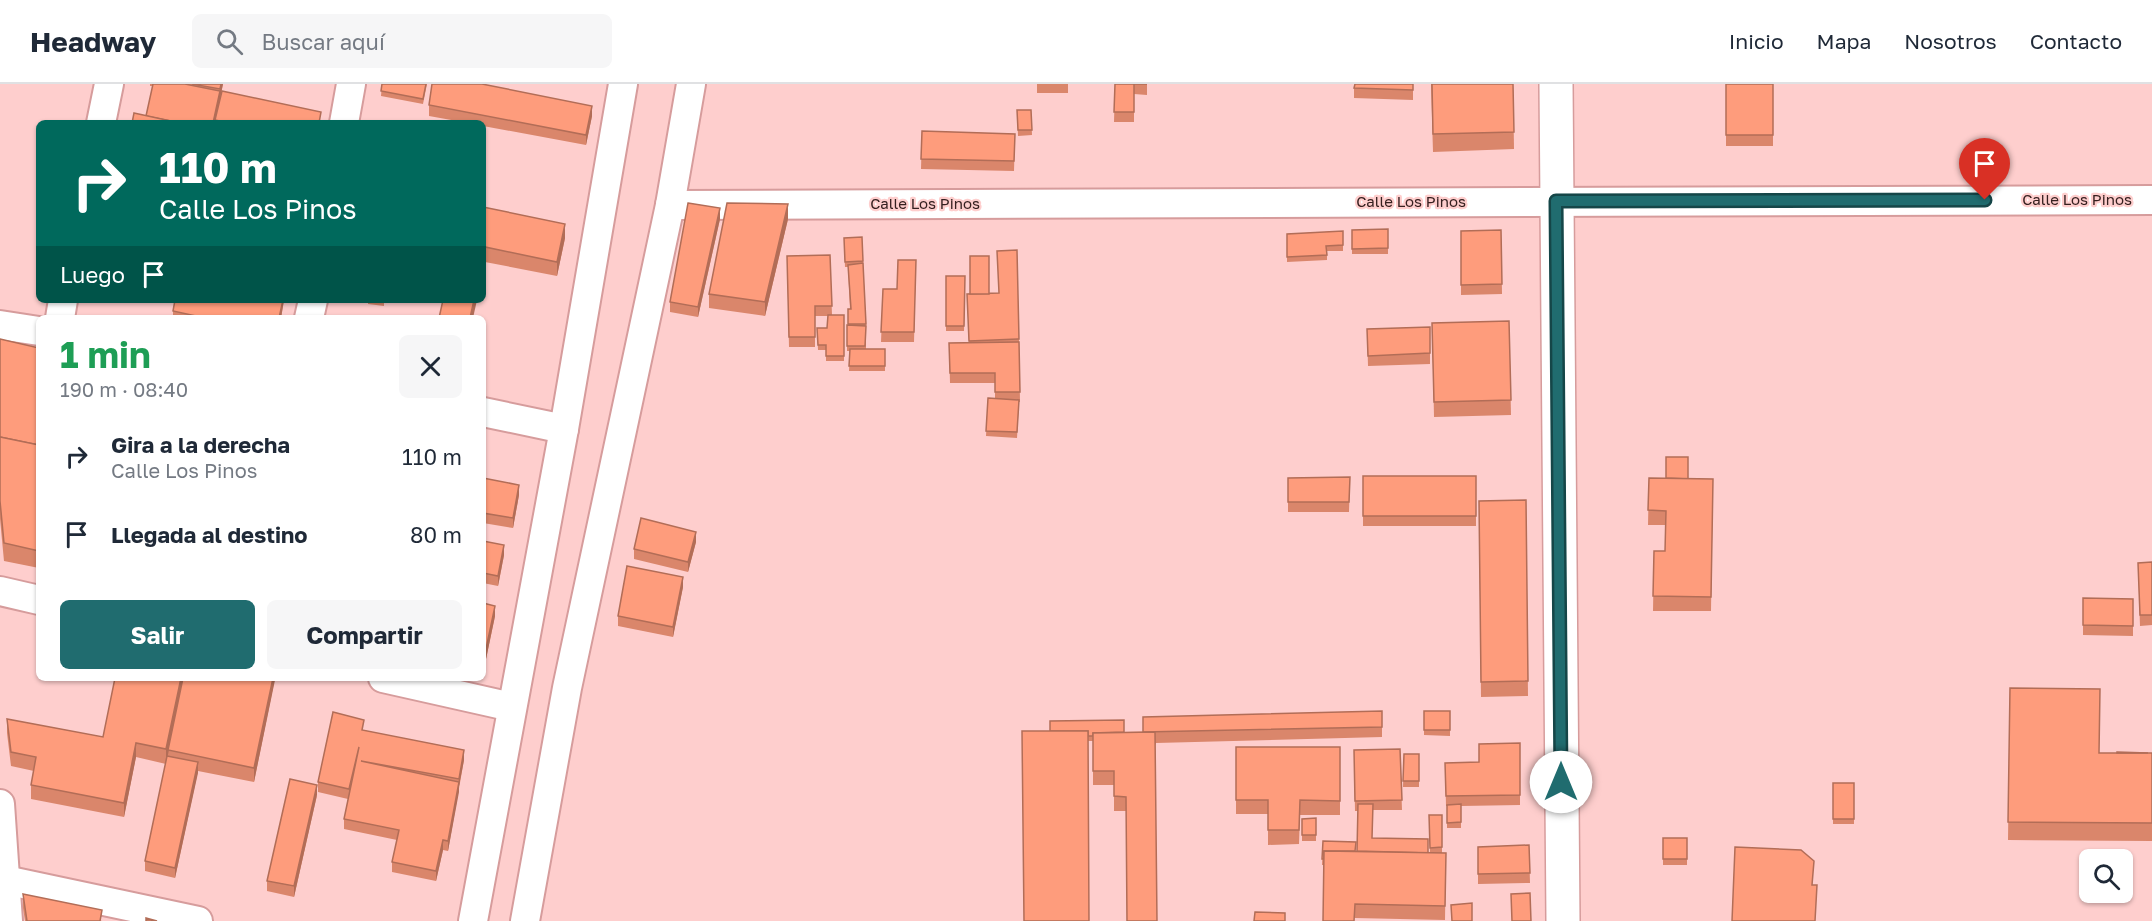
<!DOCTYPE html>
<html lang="es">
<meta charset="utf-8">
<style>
body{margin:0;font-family:"Golos Text",sans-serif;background:#f6f6f7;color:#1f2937;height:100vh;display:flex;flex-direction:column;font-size:22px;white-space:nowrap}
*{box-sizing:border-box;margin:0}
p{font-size:20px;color:#747a83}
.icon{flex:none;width:33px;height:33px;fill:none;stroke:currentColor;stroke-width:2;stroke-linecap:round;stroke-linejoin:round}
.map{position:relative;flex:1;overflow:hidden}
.details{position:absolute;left:36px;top:231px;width:450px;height:366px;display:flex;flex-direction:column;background:#fff;border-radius:9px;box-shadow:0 2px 4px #0004}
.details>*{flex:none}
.hud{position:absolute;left:36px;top:36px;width:450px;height:183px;border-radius:9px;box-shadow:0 2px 4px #0004;background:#00695c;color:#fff;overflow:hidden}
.buttons{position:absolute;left:2079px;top:765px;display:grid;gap:12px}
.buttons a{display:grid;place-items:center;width:54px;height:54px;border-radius:9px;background:#fff;box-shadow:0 2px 4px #0004;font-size:30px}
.pin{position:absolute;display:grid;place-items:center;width:51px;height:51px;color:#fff;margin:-62px -26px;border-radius:50% 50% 50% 0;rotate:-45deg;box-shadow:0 0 6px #0007}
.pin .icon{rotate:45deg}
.me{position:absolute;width:66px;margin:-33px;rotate:0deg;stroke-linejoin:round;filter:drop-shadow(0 0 4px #0008)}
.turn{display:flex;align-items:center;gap:21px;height:126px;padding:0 24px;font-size:27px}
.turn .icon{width:78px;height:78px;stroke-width:2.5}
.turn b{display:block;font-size:42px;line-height:51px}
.then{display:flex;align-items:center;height:57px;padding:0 24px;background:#0003;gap:12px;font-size:22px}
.round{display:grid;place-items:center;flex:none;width:63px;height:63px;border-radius:9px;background:#f6f6f7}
.headline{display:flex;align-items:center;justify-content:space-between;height:102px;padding:0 24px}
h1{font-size:36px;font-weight:700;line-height:45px;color:#1e9e55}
.cta{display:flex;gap:12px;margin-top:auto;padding:12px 24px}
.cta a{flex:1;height:69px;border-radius:9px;background:#206c6f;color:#fff;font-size:24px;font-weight:700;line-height:69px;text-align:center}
.cta a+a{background:#f6f6f7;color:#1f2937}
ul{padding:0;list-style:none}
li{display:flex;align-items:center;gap:18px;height:78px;padding:0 24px}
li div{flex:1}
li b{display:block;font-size:22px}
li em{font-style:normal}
header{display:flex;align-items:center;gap:36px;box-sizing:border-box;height:84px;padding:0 30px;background:#fff;border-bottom:2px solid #e0e1e3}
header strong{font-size:28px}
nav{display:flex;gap:33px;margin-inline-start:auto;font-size:21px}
.search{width:420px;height:54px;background:#f6f6f7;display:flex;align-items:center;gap:15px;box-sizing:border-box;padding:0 21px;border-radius:9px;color:#747a83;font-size:22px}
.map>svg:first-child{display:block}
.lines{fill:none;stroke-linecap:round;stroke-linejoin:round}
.street-casing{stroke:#d69c9c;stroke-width:32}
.secondary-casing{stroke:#d69c9c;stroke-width:36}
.street{stroke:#fff;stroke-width:28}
.secondary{stroke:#fff;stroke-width:33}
.wall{fill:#da866b}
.shaded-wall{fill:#b26d57}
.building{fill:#fe9c7c;stroke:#b26d57;stroke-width:1.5}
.route-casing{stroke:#154648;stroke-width:15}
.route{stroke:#206c6f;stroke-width:10}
.labels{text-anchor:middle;stroke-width:4.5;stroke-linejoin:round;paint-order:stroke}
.street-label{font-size:15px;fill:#362020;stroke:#fececd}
</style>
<header>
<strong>Headway</strong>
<div class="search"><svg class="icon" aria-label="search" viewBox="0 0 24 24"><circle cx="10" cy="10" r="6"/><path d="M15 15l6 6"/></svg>Buscar aquí</div>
<nav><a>Inicio</a><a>Mapa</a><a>Nosotros</a><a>Contacto</a></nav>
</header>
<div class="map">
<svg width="2152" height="837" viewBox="0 0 2152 837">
<rect width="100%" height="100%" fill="#fececd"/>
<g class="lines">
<!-- street casing -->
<g class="street-casing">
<g id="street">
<polyline points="101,39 109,0"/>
<polyline points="344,39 351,0"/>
<polyline points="670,121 2152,116"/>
<polyline points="60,234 63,216"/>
<polyline points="309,234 313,216"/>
<polyline points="0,241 39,247"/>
<polyline points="483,328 564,345"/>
<polyline points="0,507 39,516"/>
<polyline points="383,594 512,623"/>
<polyline points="0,720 8,837"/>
<polyline points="5,796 198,837"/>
<polyline points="473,837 564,345 623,0"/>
<polyline points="525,837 567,604 670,121 691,0"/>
</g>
</g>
<!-- secondary casing -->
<g class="secondary-casing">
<polyline id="secondary" points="1556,0 1563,837"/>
</g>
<!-- street -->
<use href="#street" class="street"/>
<!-- secondary -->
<use href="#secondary" class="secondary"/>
</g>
<!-- wall -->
<g class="wall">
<polygon points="150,0 223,0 220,14 321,39 132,39 146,32 153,2 150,2"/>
<polygon points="382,0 427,0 423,20 381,12"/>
<rect x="1037" y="0" width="31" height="9"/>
<polygon points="1115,0 1147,0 1147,11 1134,10 1134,38 1114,38"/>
<polygon points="1413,0 1413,16 1354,14 1354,4"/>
<polygon points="1431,0 1513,0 1514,65 1433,68"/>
<rect x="1726" y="0" width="47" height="62"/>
<polygon points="429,21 592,32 586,61 483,42 483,39 468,39 429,32"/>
<polygon points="1017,26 1031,26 1032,51 1018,52"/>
<polygon points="922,47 1015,50 1014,87 921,85"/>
<polygon points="483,123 565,154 557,192 485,178 483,188"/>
<polygon points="720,135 698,233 670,228 670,218"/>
<polygon points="788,135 765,232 709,224 709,210"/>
<polygon points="1388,145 1388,170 1352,170 1352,146"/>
<polygon points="1501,146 1502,210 1461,211 1461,147"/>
<polygon points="1343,147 1343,167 1327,167 1327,176 1287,178 1287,150"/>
<polygon points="844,154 863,177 866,242 866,265 885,265 885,287 849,287 850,267 847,267 847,241 848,241 848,225 850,225 848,183 845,183"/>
<polygon points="830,171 832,231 844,231 844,277 826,277 826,266 818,266 817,244 827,244 828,232 815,232 815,263 789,263 787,172"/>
<polygon points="916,176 914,258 881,258 883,205 897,205"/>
<polygon points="946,192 965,192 964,247 946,247"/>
<polygon points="967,210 989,210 1019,255 1020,318 1019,318 1017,354 986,352 988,314 995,315 995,299 950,299 949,259 969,258"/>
<polygon points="175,216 284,216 281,234 173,234 173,227"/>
<polygon points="368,216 384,216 384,222 368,220"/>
<polygon points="1509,237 1511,331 1434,333 1432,239"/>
<polygon points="1430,243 1430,280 1368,282 1367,245"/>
<polygon points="0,255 39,264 39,484 4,477 0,435"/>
<rect x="1363" y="392" width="113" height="50"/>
<polygon points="1350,393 1349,428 1288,428 1288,394"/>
<polygon points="483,394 519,411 513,444 483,439"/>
<polygon points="1649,394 1713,395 1711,527 1653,527 1654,467 1665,467 1666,441 1648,441"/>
<polygon points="1526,416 1528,612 1481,613 1479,417"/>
<polygon points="483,457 504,471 498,502 483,499"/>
<polygon points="696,458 688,488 634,475 634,465"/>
<polygon points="2152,478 2152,541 2140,542 2138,479"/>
<polygon points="683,503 673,553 618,542 618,532"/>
<polygon points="2083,514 2133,515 2133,552 2083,551"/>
<polygon points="483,519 495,532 486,575 483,574"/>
<polygon points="275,594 254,698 198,687 175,794 145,787 145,777 166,680 136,673 124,733 31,715 31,701 34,687 11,682 7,649 7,635 103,653"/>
<polygon points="2010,604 2100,669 2152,669 2152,757 2008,756"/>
<polygon points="1424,627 1450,627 1450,652 1424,651"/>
<polygon points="1382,643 1382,653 1156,659 1126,727 1114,727 1114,701 1093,701 1093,657 1088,657 1022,647 1124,648"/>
<polygon points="364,646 464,676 448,767 443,766 436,797 392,788 392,778 397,756 344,745 344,735 348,715 318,708 318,698"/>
<polygon points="1520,659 1520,721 1461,722 1461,744 1447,744 1447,722 1446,722 1445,679 1479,678"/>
<polygon points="1236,663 1340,663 1340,731 1300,731 1299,760 1268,761 1268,730 1236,730"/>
<polygon points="1400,665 1402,726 1373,726 1372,754 1430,769 1429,731 1442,731 1442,769 1446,769 1445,836 1355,834 1324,781 1322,781 1323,757 1357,767 1358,727 1355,727 1354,666"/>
<polygon points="1404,670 1419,670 1419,703 1403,703"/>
<rect x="1833" y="699" width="21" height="41"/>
<polygon points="317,711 294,813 267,807 267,797"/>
<polygon points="1316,734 1316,757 1302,757 1302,735"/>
<rect x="1663" y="754" width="24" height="27"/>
<polygon points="1529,761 1530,799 1478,800 1478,763"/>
<polygon points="23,810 102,837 25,837 23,824"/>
</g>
<!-- shaded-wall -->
<g class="shaded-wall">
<polygon points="221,0 223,0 215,39 213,39"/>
<polygon points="592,22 592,32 586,61 586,51"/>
<polygon points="788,120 788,135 765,232 765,218"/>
<polygon points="720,124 720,135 698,233 698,223"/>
<polygon points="565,140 565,154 557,192 557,178"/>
<polygon points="485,163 485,178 483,188 483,173"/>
<polygon points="283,216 284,216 281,234 279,234"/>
<polygon points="474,216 477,216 473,234 470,234"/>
<polygon points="519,401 519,411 513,444 513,434"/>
<polygon points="696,448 696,458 688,488 688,478"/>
<polygon points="504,461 504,471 498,502 498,492"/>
<polygon points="683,493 683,503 673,553 673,543"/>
<polygon points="495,522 495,532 486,575 486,565"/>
<polygon points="181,594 184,594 166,680 166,665"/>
<polygon points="273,594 275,594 275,596 254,698 254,684"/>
<polygon points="136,659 136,673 124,733 124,719"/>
<polygon points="359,663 349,715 349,705"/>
<polygon points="464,666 464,676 459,702 459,708 448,767 448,757"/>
<polygon points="198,678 198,689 175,794 175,784"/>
<polygon points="317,701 317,711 294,813 294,802"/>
<polygon points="443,756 443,766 436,797 436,787"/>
</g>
<!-- building -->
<g class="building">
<polygon points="153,0 185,0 220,7 213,39 180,39 146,32"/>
<polygon points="192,0 221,0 220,5"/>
<polygon points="382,0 426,0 423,15 381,7"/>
<polygon points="432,0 482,0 592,22 586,51 429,21"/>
<polygon points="1115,0 1147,0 1134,0 1134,28 1114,28"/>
<polygon points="1355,0 1413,0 1413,6 1354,4"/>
<polygon points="1432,0 1513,0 1514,48 1433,50"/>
<rect x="1726" y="0" width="47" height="51"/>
<polygon points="222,7 321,28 319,39 229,39 215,36"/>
<polygon points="1017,26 1031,26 1032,46 1018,46"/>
<polygon points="134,29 180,39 132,39"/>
<polygon points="922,47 1015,50 1014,77 921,75"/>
<polygon points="688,119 720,124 698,223 670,218"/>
<polygon points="727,119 788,120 765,218 709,210"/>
<polygon points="483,123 565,140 557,178 485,163 483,173"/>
<polygon points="1388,145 1388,164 1352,165 1352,146"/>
<polygon points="1501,146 1502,200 1461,201 1461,147"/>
<polygon points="1343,147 1343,161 1326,162 1327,171 1287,173 1287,150"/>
<polygon points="862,153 863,177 845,178 844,154"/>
<polygon points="1017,166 1019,255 969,257 967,210 999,209 997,167"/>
<polygon points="830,171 832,222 815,222 815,253 789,253 787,172"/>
<rect x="970" y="172" width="19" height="38"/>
<polygon points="898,176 916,176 914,248 881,248 883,205 897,205"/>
<polygon points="863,179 866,240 848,240 848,225 851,225 848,181"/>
<polygon points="946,192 965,192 964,242 946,242"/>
<polygon points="175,216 283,216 279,234 205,234 173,227"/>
<polygon points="443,216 474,216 470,234 439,234"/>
<polygon points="828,231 844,231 844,272 826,272 826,261 818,261 817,244 827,244"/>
<polygon points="1509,237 1511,316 1434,318 1432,239"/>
<polygon points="847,241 866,242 865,262 847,262"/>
<polygon points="1430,243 1430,269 1368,272 1367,245"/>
<polygon points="0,255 39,264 39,361 0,353"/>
<polygon points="1019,258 1020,308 995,308 995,289 950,289 949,259"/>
<polygon points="850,265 885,265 885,282 849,282"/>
<polygon points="988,314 1019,316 1017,348 986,347"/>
<polygon points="0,353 39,361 39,467 4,459 0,417"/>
<polygon points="1666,373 1688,373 1688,395 1666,394"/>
<rect x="1363" y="392" width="113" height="40"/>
<polygon points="1350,393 1349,418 1288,418 1288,394"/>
<polygon points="483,394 519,401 513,434 483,429"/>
<polygon points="1649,394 1713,395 1711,513 1653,512 1654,467 1665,467 1666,427 1648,426"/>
<polygon points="1526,416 1528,597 1481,598 1479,417"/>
<polygon points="641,434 696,448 688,478 634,465"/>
<polygon points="483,457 504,461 498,492 483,489"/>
<polygon points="2152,478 2152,531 2140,531 2138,479"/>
<polygon points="627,482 683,493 673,543 618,532"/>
<polygon points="2083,514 2133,515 2133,542 2083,541"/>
<polygon points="483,519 495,522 486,565 483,564"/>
<polygon points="115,594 181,594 166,665 136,659 124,719 31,701 36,673 11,668 7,635 103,653"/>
<polygon points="183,594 273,594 254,684 168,666"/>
<polygon points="2010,604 2100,605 2099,669 2152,669 2152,739 2008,738"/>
<polygon points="1382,627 1382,643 1143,648 1143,633"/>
<rect x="1424" y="627" width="26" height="19"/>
<polygon points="333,628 364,636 362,646 464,666 459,695 361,677 459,698 448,757 443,756 436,787 392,778 399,746 344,735 359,663 349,705 318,698"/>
<polygon points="1124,636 1124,648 1093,649 1093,652 1088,652 1088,647 1050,647 1050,637"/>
<polygon points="1022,647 1088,647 1089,837 1024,837"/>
<polygon points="1155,648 1157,837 1127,837 1126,713 1114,712 1114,687 1093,687 1093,649"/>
<polygon points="1520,659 1520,711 1446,712 1445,679 1479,678 1479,660"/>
<polygon points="1236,663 1340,663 1340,717 1300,716 1299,746 1268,746 1268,716 1236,716"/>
<polygon points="1400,665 1402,716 1355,717 1354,666"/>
<polygon points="2117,668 2148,669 2117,669"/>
<polygon points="1404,670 1419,670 1419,697 1403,697"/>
<polygon points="167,672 198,678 175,784 145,777"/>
<polygon points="290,695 317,701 294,802 267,797"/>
<rect x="1833" y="699" width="21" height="36"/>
<polygon points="1358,720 1373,720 1372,754 1428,755 1428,769 1357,767"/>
<polygon points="1461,720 1461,738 1447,739 1447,721"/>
<polygon points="1429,731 1442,731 1442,763 1430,764"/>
<polygon points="1316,734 1316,751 1302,751 1302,735"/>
<rect x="1663" y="754" width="24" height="21"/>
<polygon points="1323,757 1356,758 1355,767 1324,767 1324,775 1322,775"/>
<polygon points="1529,761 1530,789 1478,790 1478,763"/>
<polygon points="1735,763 1801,766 1814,777 1812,801 1817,801 1815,837 1732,837"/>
<polygon points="1324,767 1446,769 1445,822 1355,820 1354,837 1323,837"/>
<polygon points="1530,809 1531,837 1512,837 1511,810"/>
<polygon points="23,810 102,826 100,837 27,837"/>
<polygon points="1472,819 1472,837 1452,837 1451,821"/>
<polygon points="1255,828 1285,829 1285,837 1254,837"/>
<polygon points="146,834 157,837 146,837"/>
</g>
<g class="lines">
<!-- route casing -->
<g class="route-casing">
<polyline id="route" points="1561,698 1556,117 1985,116"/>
</g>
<!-- route -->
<use href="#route" class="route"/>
</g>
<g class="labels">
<!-- street labels -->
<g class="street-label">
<text x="2077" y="121">Calle Los Pinos</text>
<text x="1411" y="123">Calle Los Pinos</text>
<text x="925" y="125">Calle Los Pinos</text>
</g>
</g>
</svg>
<div class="buttons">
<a><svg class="icon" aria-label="search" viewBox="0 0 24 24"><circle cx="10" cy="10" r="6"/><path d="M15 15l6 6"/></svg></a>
</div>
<div class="pin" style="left:1985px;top:116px;background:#d93025"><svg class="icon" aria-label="arrive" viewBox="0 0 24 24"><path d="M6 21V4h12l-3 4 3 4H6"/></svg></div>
<svg class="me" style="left:1561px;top:698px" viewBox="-20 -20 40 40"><circle r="19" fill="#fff"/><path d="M0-13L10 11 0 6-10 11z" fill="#206c6f"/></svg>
<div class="hud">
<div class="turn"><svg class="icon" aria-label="right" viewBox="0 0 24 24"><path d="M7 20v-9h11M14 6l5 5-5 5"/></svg><div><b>110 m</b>Calle Los Pinos</div></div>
<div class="then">Luego<svg class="icon" aria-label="arrive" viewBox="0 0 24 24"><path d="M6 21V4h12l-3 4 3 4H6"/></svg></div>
</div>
<section class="details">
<div class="headline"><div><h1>1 min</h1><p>190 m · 08:40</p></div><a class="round"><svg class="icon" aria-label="close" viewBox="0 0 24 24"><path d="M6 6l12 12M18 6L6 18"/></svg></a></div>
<ul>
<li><svg class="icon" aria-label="right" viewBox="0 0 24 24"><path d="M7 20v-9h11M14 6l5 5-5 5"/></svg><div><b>Gira a la derecha</b><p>Calle Los Pinos</p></div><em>110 m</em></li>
<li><svg class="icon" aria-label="arrive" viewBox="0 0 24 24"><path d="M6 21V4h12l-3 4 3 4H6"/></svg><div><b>Llegada al destino</b></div><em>80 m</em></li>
</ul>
<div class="cta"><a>Salir</a><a>Compartir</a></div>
</section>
</div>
